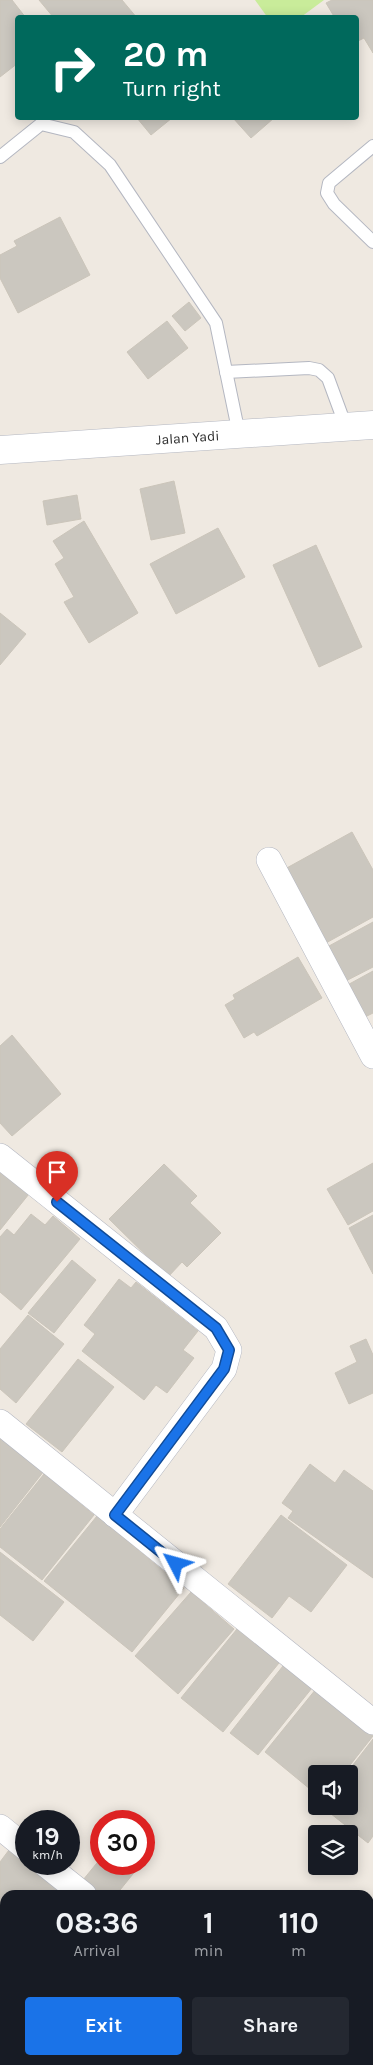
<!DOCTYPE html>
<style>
body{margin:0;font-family:Karla,sans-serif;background:#242831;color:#f1f3f6;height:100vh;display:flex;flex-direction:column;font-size:19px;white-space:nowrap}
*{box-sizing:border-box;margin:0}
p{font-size:16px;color:#9ea1a6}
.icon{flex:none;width:28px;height:28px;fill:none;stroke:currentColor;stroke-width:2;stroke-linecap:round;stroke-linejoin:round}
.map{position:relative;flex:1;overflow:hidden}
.sheet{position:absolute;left:0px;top:1890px;width:374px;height:175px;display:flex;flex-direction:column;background:#171b24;border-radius:15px 15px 0 0;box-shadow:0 2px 12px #0003}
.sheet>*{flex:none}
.hud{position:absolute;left:15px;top:15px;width:344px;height:105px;border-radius:5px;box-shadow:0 2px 12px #0003;background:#00695c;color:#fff;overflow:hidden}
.buttons{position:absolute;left:308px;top:1765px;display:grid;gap:10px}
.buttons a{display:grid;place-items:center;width:50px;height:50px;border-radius:5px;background:#171b24;box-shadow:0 2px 12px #0003;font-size:25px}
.speed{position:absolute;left:15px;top:1810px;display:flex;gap:10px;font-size:25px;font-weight:700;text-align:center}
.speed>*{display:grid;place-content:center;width:65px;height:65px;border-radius:50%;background:#171b24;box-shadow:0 2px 12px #0003;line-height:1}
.speed small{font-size:12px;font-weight:400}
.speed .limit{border:8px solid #d22;background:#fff;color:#111}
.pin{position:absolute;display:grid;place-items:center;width:42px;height:42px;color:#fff;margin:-51px -21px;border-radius:50% 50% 50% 0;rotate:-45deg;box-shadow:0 0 5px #0007}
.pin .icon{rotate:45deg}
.me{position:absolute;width:55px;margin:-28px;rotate:309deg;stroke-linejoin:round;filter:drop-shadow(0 0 4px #0008)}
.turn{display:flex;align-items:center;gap:18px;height:105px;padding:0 25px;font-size:22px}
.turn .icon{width:65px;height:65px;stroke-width:2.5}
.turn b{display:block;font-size:35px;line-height:42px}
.eta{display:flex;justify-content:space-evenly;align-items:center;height:85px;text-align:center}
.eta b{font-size:30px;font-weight:700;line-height:35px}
.action{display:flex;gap:10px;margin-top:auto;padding:10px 25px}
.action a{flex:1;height:58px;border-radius:5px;background:#1a73e8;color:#fff;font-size:20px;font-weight:700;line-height:58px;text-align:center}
.action a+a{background:#242831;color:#f1f3f6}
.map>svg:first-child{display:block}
.pitch{fill:#c9ec9a}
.building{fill:#cbc7bf;stroke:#cbc5ba}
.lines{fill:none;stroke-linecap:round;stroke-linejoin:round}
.service-casing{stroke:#b4b7c1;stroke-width:14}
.minor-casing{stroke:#b4b7c1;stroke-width:26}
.tertiary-casing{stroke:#b4b7c1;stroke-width:29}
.service{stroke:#fff;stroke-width:12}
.minor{stroke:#fff;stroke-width:25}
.tertiary{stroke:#fff;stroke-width:28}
.route-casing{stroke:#114b97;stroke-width:12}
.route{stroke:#1a73e8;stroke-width:9}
.labels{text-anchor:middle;stroke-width:4.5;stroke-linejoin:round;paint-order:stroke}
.street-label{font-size:14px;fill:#2e2e2e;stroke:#fff}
</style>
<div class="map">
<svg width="373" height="2065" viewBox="0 0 373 2065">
<rect width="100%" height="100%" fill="#efe9e1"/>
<!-- pitch -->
<polygon class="pitch" points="255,0 324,0 301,17 268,18"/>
<!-- building -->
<g class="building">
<polygon points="0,0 12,0 26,18 18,18 18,63 0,77"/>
<polygon points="39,0 122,0 137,18 54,18"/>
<polygon points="332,0 373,0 373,53 364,38 356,42 356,18 335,18 326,3"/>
<polygon points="137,118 172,118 151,135"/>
<polygon points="233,118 274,118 251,138"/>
<polygon points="60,217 90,275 18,313 0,278 0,255 17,246 14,241"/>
<polygon points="189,302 201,318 185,331 172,316"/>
<polygon points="167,321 188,348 148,379 127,352"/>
<polygon points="174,481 185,533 151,540 140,489"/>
<polygon points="77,495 81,519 47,525 43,501"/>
<polygon points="84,521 138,613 89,643 64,602 74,597 55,564 64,558 53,541"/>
<polygon points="218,528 245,577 176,614 150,564"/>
<polygon points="316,545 362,647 319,667 273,565"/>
<polygon points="0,613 26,634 0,665"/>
<polygon points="352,832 373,870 373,917 315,949 274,875"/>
<polygon points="373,922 373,967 336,986 318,952"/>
<polygon points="298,957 322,998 257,1036 254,1032 244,1038 225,1005 235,999 233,995"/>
<polygon points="373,971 373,1013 357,1021 342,988"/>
<polygon points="12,1035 61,1094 12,1136 0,1123 0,1046"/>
<polygon points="373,1163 373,1211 348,1225 327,1189"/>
<polygon points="164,1164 197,1196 190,1203 221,1233 187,1267 182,1262 168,1277 109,1219"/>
<polygon points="0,1170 29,1194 0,1230"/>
<polygon points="31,1214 45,1225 53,1216 80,1239 21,1310 0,1292 0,1237 7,1229 14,1235"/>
<polygon points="373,1215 373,1274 349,1228"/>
<polygon points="72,1260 96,1280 54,1333 28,1313"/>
<polygon points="119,1279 131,1288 136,1282 198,1331 183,1350 194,1358 167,1393 156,1385 144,1400 82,1351 95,1334 84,1325"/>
<polygon points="28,1315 64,1344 16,1403 0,1389 0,1349"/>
<polygon points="366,1339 373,1355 373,1393 349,1404 335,1373 357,1362 350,1346"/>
<polygon points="78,1359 114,1387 62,1452 26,1424"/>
<polygon points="0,1436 44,1471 0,1527"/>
<polygon points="310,1464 335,1483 344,1470 373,1491 373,1578 288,1518 293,1511 282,1503"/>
<polygon points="44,1474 94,1515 42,1580 0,1547 0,1529"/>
<polygon points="281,1515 347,1565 311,1612 289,1596 272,1618 228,1584"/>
<polygon points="97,1516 184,1588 132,1652 44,1581"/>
<polygon points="0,1552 64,1602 33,1641 0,1615"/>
<polygon points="191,1592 234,1629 178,1694 135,1656"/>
<polygon points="237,1629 279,1663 223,1732 181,1698"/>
<polygon points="283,1666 312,1688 258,1755 230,1733"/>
<polygon points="316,1689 373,1736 343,1774 316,1774 316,1794 265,1752"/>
<polygon points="373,1739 373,1836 368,1843 321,1806 349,1806 349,1774 346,1774"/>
<polygon points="144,1844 152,1851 144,1860"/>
<polygon points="9,1850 64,1895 5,1895 5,1929 0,1925 0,1862"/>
<polygon points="101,1858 101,1864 141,1864 116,1895 101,1895 83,1880"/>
<polygon points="14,2060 86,2060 82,2065 20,2065"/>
<polygon points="88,2060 109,2060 116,2065 85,2065"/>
<polygon points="182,2060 273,2060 279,2065 178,2065"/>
<polygon points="291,2060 342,2060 338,2065 297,2065"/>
</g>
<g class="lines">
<!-- service casing -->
<g class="service-casing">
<g id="service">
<polyline points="373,146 329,183 327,193 334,204 373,242"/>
<polyline points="0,157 41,124 74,132 110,165 216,323 239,434"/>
<polyline points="226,372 309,368 319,370 328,378 346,427"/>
</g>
</g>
<!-- minor casing -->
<g class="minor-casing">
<g id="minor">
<polyline points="269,860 373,1056"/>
<polyline points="0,1156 216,1328 229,1350 224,1369 115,1515"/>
<polyline points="0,1422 373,1722"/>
<polyline points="0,1827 26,1848"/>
<polyline points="45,1864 84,1895"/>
<polyline points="0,1976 5,1980"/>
<polyline points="107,2060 113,2065"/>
<polyline points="278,2060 284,2065"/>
<polyline points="361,2065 365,2060"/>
</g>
</g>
<!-- tertiary casing -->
<g class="tertiary-casing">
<g id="tertiary">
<path id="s1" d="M0,450L373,425"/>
</g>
</g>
<!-- service -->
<use href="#service" class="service"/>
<!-- minor -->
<use href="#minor" class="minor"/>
<!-- tertiary -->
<use href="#tertiary" class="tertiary"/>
</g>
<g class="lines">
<!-- route casing -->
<g class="route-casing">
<polyline id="route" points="57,1202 216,1328 229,1350 224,1369 115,1515 176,1564"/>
</g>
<!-- route -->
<use href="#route" class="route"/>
</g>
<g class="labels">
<!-- street labels -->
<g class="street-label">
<text dy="5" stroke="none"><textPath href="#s1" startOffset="188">Jalan Yadi</textPath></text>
</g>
</g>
</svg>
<div class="buttons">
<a><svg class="icon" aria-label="sound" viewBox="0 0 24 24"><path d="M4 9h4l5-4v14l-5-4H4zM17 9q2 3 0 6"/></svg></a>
<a><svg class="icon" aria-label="layers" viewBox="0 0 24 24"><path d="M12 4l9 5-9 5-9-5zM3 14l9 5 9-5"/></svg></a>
</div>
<div class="speed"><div>19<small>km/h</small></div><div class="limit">30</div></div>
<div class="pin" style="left:57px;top:1202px;background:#d93025"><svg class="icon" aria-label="arrive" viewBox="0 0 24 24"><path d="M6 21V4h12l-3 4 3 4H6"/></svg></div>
<svg class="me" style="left:176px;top:1564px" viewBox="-20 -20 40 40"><path d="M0-17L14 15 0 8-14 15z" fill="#1a73e8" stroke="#fff" stroke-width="4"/></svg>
<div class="hud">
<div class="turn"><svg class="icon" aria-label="right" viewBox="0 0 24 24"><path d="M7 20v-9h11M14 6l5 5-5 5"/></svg><div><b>20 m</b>Turn right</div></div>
</div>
<section class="sheet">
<div class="eta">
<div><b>08:36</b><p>Arrival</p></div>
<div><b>1</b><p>min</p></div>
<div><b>110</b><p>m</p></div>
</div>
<div class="action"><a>Exit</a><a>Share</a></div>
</section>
</div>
